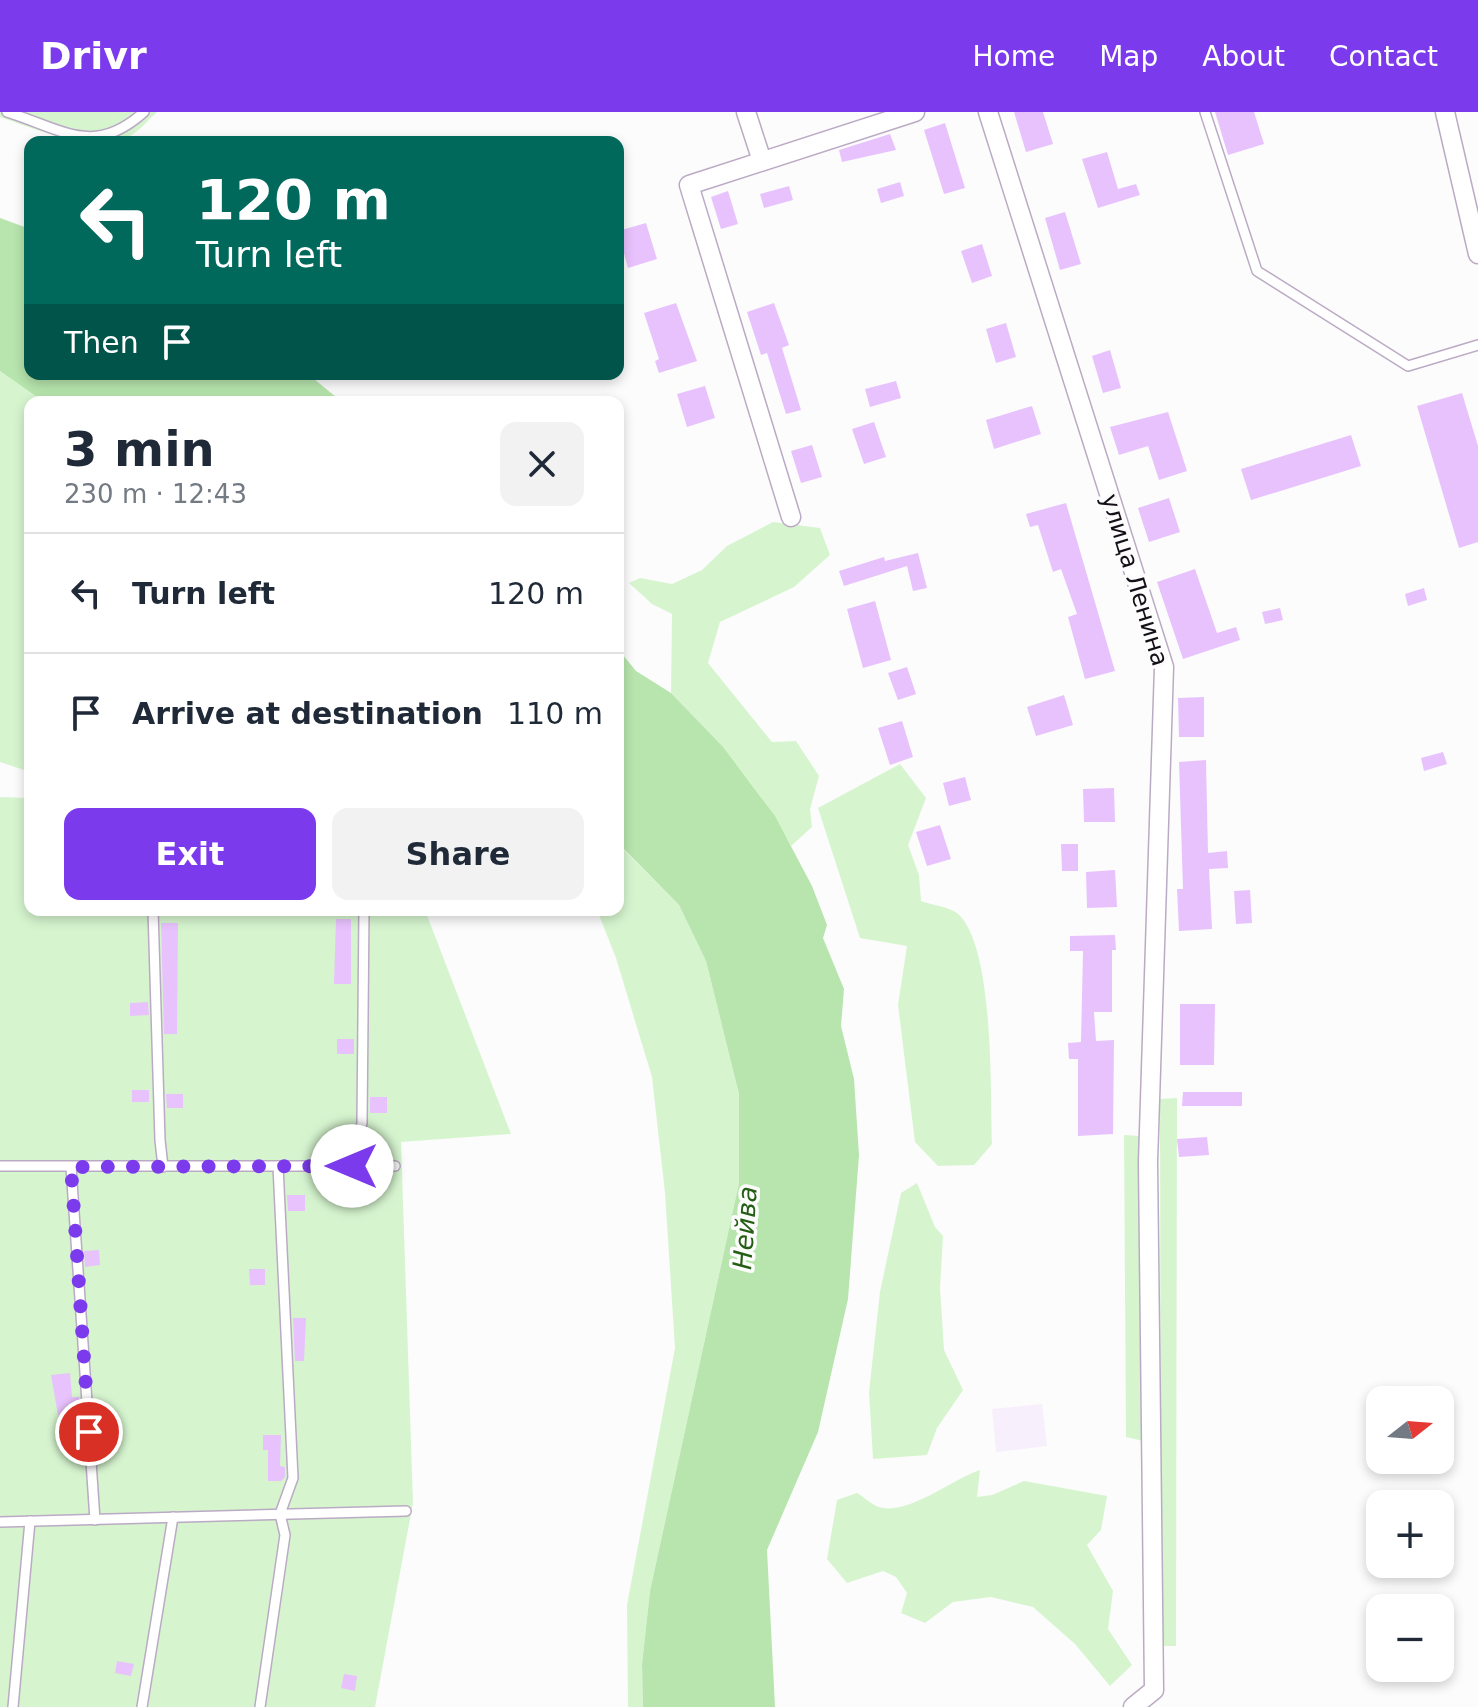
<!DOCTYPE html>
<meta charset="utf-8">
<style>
body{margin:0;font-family:"DejaVu Sans",sans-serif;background:#f2f2f3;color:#1f2937;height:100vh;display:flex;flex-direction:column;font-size:30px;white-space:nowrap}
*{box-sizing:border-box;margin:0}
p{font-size:26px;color:#747a83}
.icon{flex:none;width:44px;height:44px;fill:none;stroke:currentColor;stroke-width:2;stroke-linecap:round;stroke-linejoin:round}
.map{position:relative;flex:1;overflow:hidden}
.side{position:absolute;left:24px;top:284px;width:600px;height:520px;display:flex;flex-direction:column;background:#fff;border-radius:16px;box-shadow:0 4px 12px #0003}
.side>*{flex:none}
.top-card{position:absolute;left:24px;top:24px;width:600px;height:244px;border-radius:16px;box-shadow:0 4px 12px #0003;background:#00695c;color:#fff;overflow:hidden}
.needle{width:52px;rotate:73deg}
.tools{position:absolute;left:1366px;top:1274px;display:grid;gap:16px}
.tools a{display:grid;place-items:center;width:88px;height:88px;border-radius:16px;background:#fff;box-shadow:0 4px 12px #0003;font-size:40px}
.pin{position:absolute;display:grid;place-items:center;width:68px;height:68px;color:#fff;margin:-34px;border:4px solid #fff;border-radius:50%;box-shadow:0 2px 8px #0007}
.me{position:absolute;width:88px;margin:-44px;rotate:270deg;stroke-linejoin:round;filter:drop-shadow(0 0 6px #0008)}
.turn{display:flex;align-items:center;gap:28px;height:168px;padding:0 40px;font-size:36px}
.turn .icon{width:104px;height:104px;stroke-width:2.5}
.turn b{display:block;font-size:56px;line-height:68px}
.then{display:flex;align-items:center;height:76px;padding:0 40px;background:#0003;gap:16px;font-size:30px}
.round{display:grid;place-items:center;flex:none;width:84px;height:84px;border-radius:16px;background:#f2f2f3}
.summary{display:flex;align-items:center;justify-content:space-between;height:136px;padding:0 40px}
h1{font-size:48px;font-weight:600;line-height:60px}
.primary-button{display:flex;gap:16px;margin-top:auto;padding:16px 40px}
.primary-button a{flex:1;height:92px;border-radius:16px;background:#7c3aed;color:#fff;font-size:32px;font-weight:600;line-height:92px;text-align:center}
.primary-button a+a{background:#f2f2f3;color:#1f2937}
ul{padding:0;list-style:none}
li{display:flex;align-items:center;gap:24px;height:120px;padding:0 40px;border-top:2px solid #e0e1e3}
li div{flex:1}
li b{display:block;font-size:30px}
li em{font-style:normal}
header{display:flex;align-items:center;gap:48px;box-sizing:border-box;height:112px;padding:0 40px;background:#7c3aed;color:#fff}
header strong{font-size:38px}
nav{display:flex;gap:44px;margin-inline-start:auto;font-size:28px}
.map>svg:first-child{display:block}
.built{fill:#f7effc}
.green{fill:#d6f5cf}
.water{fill:#b7e5ad}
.building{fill:#e8c2fd}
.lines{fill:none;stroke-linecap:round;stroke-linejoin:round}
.service-casing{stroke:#bbaac4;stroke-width:12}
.minor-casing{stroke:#bbaac4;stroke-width:21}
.service{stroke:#fff;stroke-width:9}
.minor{stroke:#fff;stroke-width:18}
.route{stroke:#7c3aed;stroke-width:14;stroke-dasharray:0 25.2}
.labels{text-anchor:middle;stroke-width:7;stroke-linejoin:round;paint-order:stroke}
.street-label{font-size:24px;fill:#140e17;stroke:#fcfcfc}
.water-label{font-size:26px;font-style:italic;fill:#245e15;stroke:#fcfcfc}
</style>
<header>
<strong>Drivr</strong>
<nav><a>Home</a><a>Map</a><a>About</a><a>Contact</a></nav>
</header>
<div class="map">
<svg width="1478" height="1595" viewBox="0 0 1478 1595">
<rect width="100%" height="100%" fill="#fcfcfc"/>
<!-- built -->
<polygon class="built" points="1042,1292 1047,1334 996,1340 992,1297"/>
<!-- green -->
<g class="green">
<path d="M0,0H157C148,8 139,20 128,25C94,44 34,16 0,5Z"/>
<polygon points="0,259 44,290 30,290 30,660 0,650"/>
<path d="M773,410L820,416L830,443L794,475L720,510L708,551L772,630L796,629L819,664L810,697L812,715L791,734C760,676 716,628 671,581L672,502L652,492L629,471L640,466L672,472L702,458L727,434Z"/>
<path d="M900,652L926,686L908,733L919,763L921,789C932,793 949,795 957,801C995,833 990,981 992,1032L974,1053L938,1054L915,1030L898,893L907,834L860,826L818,696Z"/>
<polygon points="0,685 30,686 30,798 425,798 511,1022 401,1030 413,1391 375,1595 0,1595"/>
<polygon points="618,732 679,793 706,849 739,982 739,1071 650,1479 642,1552 643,1595 628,1595 627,1493 675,1236 665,1081 652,965 616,846 597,798 618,798"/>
<polygon points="1177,986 1176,1534 1161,1534 1160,987"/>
<polygon points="1124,1023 1140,1024 1143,1329 1126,1325"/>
<polygon points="917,1071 935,1115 943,1124 940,1176 944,1238 963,1278 937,1316 927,1343 873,1347 869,1280 880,1180 901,1081"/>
<path d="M980,1358L977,1385L992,1383L1024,1369L1107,1384L1101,1418L1087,1433L1113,1479L1108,1517L1132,1553L1110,1574L1075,1532L1033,1495L991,1485L953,1490L925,1511L901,1501L907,1481L896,1465L883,1459L847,1471L827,1447L837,1388L857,1381C864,1385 872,1393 879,1395C908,1404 952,1367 980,1358Z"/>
</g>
<!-- water -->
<g class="water">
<polygon points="0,106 30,117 30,262 308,262 342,290 44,290 0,259"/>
<polygon points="618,537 636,559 671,581 723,635 775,704 812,774 827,813 823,826 844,877 841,914 854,967 859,1043 848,1187 818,1320 767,1438 775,1595 643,1595 642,1552 650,1479 739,1071 739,982 706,849 679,793 618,731"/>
</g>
<!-- building -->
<g class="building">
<polygon points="1014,0 1043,0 1053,32 1026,40"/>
<polygon points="1215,0 1254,0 1264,32 1228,43"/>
<polygon points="945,11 965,76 944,82 924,18"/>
<polygon points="890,22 896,38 842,50 839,38"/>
<polygon points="1107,40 1118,77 1136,72 1140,83 1098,96 1082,47"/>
<polygon points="900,70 904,84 881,91 877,77"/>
<polygon points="789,74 793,88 764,96 760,82"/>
<polygon points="728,79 738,112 721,117 711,85"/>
<polygon points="1065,100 1081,152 1060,158 1045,106"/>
<polygon points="646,111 657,147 628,156 618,119"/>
<polygon points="982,132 992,164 972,171 961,139"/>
<polygon points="676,191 697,249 659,261 655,249 659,247 644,201"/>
<polygon points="774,191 789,233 782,236 801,298 786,302 767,241 761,243 747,200"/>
<polygon points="1006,211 1016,245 996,251 986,217"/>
<polygon points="1110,238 1121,276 1103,281 1092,244"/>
<polygon points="896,269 901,286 870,295 865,277"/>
<polygon points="705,274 715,306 687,315 677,282"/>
<polygon points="1462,281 1478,334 1478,430 1459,436 1417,294"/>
<polygon points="1032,294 1041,322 994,337 986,308"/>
<polygon points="1168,300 1187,359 1159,368 1148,334 1119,343 1110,315"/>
<polygon points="874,310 886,345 864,352 852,317"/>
<polygon points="1351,323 1361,354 1251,388 1241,357"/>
<polygon points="812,333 822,365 801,371 791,339"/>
<polygon points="1169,386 1180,420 1149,430 1138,396"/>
<polygon points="1066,391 1115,559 1085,567 1068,505 1077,502 1061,457 1053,460 1038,413 1030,415 1026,402"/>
<polygon points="918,441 927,476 913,479 907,454 844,474 839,459 884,445 885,449"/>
<polygon points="1195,457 1217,521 1236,515 1240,528 1183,547 1157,470"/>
<polygon points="1424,476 1427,488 1408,494 1405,482"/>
<polygon points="875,489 891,548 863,556 847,497"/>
<polygon points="1280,496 1283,508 1265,512 1262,500"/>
<polygon points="907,555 916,582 898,588 888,561"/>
<polygon points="1064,583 1073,613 1036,624 1027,595"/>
<polygon points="1204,585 1204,625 1179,625 1178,586"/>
<polygon points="902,609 913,645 890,653 878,616"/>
<polygon points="1443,640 1447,652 1424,659 1421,646"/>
<polygon points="1206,648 1208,741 1227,739 1228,756 1209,757 1212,817 1179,819 1177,777 1183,777 1179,650"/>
<polygon points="965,665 971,688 949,694 943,671"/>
<polygon points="1114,676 1115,710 1084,710 1083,677"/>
<polygon points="940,713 951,747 927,754 916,720"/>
<polygon points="1061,732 1078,732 1078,759 1062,759"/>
<polygon points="1115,758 1117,795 1087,796 1086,760"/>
<polygon points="1250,778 1252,811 1236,812 1234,779"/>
<polygon points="336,807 351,807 351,872 334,872"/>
<polygon points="161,811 178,811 177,922 164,922"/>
<polygon points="1115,823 1116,838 1112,838 1112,900 1094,900 1096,929 1114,928 1113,1022 1078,1024 1078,947 1069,947 1068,931 1081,930 1083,839 1070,839 1070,824"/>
<polygon points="148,890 149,903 130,904 130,891"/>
<polygon points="1180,892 1215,892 1214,953 1180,953"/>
<rect x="337" y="927" width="17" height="15"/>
<rect x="132" y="978" width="17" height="12"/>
<polygon points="1183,980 1242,980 1242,994 1182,994"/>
<polygon points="166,982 183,982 183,996 167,996"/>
<rect x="370" y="985" width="17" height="16"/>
<polygon points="1207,1025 1209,1043 1179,1045 1177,1027"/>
<polygon points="287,1083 305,1083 305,1099 288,1099"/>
<polygon points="99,1138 100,1153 85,1155 84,1139"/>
<polygon points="249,1157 265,1157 265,1173 250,1173"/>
<polygon points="293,1206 306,1206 304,1249 295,1249"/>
<polygon points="70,1261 72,1285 79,1285 80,1301 58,1303 51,1263"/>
<polygon points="263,1323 281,1323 280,1354 285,1355 285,1365 281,1369 268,1369 268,1338 263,1338"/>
<polygon points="117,1549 134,1552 131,1564 115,1561"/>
<polygon points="344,1562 357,1564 355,1579 341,1576"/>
</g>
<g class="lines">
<!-- service casing -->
<g class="service-casing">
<g id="service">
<path d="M7,0C64,18 94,45 144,0"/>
<polyline points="1205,0 1257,159 1408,254 1478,233"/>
<polyline points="153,798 160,1028 163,1055"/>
<polyline points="0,1054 395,1054"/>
<polyline points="352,1054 362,1011 364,798"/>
<polyline points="71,1055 95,1408"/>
<polyline points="0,1410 406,1399"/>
<polyline points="13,1595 30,1409"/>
<polyline points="142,1595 173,1405"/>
<polyline points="260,1595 285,1423 280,1402 293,1366 278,1054"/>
</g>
</g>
<!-- minor casing -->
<g class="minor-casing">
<g id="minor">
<polyline points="746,0 762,49"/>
<polyline points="988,0 1164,555 1148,1050 1154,1578 1133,1595"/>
<polyline points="1445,0 1478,142"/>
<polyline points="791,405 689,73 915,0"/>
</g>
</g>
<!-- service -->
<use href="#service" class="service"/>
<!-- minor -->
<use href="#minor" class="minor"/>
</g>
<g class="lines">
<!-- route -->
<polyline class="route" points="89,1320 71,1055 352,1054"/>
</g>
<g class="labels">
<!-- street labels -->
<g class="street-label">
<text transform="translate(1135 468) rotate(73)" y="8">улица Ленина</text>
</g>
<!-- water labels -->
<g class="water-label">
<text transform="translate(745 1116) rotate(-86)" y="9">Нейва</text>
</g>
</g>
</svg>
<div class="tools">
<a><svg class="needle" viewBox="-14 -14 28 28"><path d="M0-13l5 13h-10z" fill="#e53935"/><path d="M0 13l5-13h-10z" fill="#747a83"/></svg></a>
<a>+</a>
<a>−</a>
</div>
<div class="pin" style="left:89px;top:1320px;background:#d93025"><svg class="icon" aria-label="arrive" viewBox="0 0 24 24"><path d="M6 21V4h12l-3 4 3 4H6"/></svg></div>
<svg class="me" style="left:352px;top:1054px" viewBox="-20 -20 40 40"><circle r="19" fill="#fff"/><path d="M0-13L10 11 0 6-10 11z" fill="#7c3aed"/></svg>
<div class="top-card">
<div class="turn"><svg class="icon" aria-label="left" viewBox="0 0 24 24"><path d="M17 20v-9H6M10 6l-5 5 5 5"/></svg><div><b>120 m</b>Turn left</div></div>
<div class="then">Then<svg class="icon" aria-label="arrive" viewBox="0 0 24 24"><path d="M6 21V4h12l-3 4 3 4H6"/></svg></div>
</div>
<section class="side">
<div class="summary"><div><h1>3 min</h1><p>230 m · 12:43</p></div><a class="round"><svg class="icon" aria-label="close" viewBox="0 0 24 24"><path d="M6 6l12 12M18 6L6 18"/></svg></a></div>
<ul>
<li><svg class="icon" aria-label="left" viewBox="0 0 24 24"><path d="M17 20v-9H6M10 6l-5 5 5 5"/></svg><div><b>Turn left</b></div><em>120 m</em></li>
<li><svg class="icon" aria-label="arrive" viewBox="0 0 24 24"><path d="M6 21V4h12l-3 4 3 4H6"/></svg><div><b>Arrive at destination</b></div><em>110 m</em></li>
</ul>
<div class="primary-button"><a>Exit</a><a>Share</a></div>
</section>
</div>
